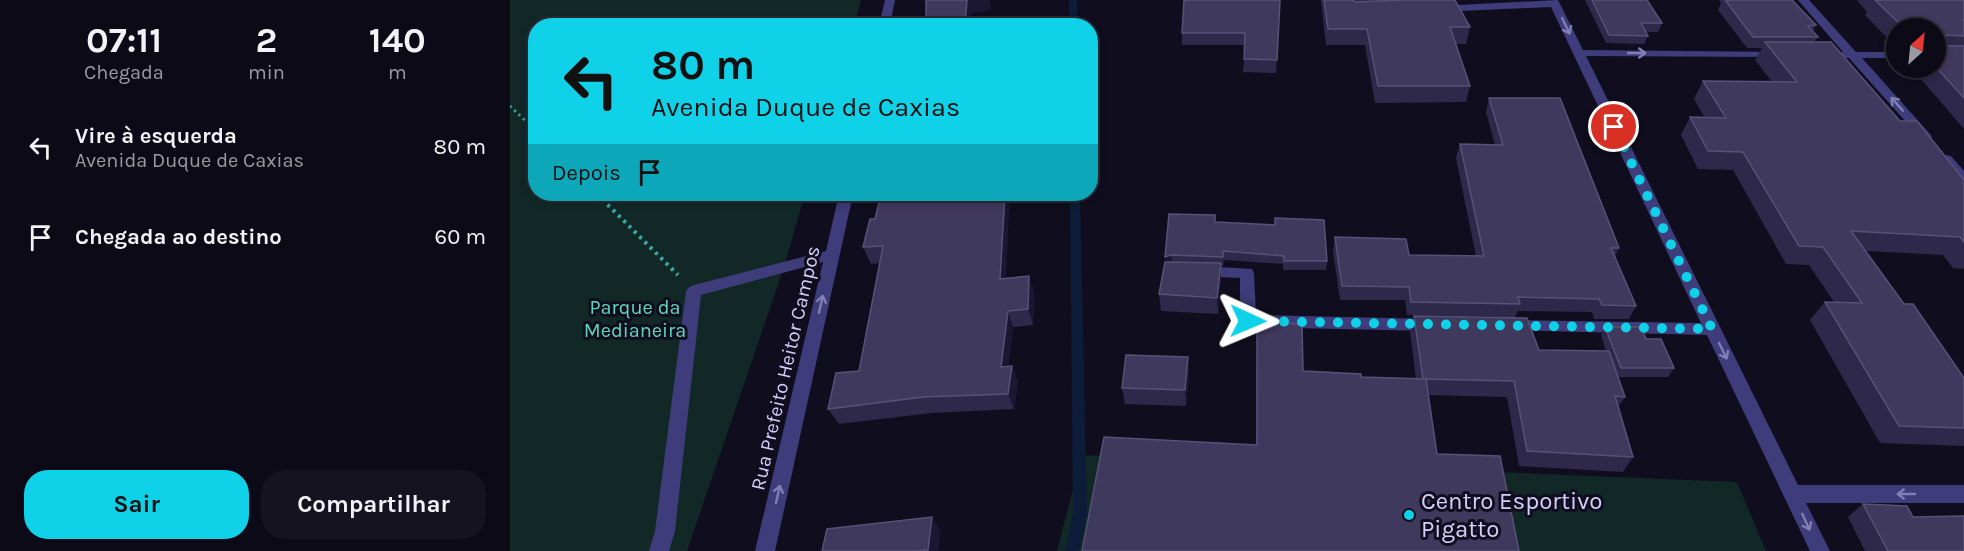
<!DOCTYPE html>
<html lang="pt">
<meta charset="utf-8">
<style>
body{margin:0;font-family:Karla,sans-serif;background:#15131f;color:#f1f3f6;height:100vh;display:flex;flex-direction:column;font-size:22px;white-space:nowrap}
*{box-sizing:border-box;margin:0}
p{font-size:20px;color:#9a9aa1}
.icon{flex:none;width:33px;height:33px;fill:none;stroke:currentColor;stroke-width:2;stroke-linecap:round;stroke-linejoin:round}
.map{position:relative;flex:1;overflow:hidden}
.details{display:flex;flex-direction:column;background:#0c0a16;width:510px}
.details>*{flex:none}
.top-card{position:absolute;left:18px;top:18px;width:570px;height:183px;border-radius:24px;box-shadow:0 3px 9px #0003,0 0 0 2px #2c2b35;background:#0fd1e7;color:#111;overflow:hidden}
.needle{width:39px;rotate:27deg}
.controls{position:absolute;left:1376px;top:18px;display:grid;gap:12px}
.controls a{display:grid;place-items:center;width:60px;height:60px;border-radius:50%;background:#0c0a16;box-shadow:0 3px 9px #0003,0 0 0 2px #2c2b35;font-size:30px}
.pin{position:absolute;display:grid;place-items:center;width:51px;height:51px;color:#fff;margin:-26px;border:3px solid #fff;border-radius:50%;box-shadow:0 2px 6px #0007}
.me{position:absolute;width:66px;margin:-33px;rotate:91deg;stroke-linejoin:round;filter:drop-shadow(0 0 4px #0008)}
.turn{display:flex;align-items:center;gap:21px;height:126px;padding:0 24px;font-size:27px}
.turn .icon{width:78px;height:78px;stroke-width:2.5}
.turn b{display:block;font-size:42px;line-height:51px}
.then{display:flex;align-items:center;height:57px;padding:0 24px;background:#0003;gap:12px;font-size:22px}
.eta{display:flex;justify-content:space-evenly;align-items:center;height:102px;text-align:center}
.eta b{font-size:36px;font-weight:700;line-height:42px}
.button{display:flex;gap:12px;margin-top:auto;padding:12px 24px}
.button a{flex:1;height:69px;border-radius:24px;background:#0fd1e7;color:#111;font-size:24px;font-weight:700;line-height:69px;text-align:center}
.button a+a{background:#15131f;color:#f1f3f6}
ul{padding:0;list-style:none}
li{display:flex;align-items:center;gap:18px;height:90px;padding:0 24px}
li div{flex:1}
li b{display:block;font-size:22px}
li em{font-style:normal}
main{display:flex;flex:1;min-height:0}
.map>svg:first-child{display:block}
.green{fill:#112827}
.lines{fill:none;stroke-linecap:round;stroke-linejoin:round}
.stream{fill:#0c1c39;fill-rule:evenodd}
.path-far1{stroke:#35a9a2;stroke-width:3;stroke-dasharray:2 4;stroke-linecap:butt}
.path{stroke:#35a9a2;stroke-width:4;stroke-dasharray:3 4.5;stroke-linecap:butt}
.minor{fill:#3e3c7a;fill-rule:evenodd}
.wall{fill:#2e284b}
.shaded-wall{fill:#1b1631}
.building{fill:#40395e;stroke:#575177;stroke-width:1.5}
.oneway{stroke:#817eb4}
.route{stroke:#0fd1e7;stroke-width:10;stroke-dasharray:0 18}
.poi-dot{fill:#0fd1e7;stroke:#100e1e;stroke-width:2}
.labels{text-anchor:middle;stroke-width:6;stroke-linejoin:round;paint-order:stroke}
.park-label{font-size:20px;fill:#60d6b9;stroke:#100e1e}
.street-label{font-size:20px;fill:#d3cefc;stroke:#100e1e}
.near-poi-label{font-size:24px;fill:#d3cefc;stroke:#100e1e;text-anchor:start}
</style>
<main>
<section class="details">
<div class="eta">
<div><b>07:11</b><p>Chegada</p></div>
<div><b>2</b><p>min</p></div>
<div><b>140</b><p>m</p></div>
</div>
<ul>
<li><svg class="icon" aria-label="left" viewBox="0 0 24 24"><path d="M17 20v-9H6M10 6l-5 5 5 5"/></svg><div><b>Vire à esquerda</b><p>Avenida Duque de Caxias</p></div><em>80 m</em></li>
<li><svg class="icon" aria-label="arrive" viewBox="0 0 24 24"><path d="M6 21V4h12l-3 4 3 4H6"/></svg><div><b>Chegada ao destino</b></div><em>60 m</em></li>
</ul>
<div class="button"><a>Sair</a><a>Compartilhar</a></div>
</section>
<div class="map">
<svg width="1454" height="551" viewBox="0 0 1454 551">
<rect width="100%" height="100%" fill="#100e1e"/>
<!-- green -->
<g class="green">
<polygon points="0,0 351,0 344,25 26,26 26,194 295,194 274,267 177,551 0,551"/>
<polygon points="572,455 1227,482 1256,551 547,551"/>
</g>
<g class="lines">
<!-- stream -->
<g class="stream">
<rect x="559" y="0" width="8" height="26"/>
<polygon points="560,194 570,194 577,514 569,551 555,551 563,514"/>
</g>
<!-- path-far1 -->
<polyline class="path-far1" points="0,106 26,131"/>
<!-- path -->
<polyline class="path" points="87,194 168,275"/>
<!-- minor -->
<g class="minor">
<polygon points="375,0 385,0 380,26 369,26"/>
<polygon points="1048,0 1073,50 1270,52 1272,54 1266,57 1076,56 1288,485 1454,485 1454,503 1296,503 1320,551 1300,551 1197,335 994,330 992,326 994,322 1000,320 1191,323 1041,7 929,12 924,9 929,6"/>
<polygon points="1288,0 1299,0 1346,52 1386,52 1386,58 1352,58 1420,134 1422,137 1420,140 1412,140 1339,58 1307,57 1307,53 1333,52"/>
<polygon points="1436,155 1441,156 1454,171 1454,183 1449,182 1429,159"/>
<polygon points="329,194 343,194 265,551 245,551 313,262 191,295 165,531 159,551 139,551 145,531 176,291 179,287 184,285 316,251"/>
<polygon points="692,266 742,269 744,273 746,315 922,319 928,321 930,325 928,329 922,331 738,327 732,325 730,321 730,278 687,276 685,272 687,268"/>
</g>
</g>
<!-- wall -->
<g class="wall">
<polygon points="770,0 766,73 733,72 735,45 672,45 672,33"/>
<polygon points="811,0 945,0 960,27 956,44 946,44 960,86 956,102 865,103 855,45 816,45"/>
<polygon points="1075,0 1137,0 1152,23 1148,32 1136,32 1138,36 1134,44 1096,43"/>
<polygon points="1209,0 1282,0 1306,25 1303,31 1308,37 1304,42 1454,180 1454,269 1443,268 1433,255 1356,251 1394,304 1454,378 1454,446 1370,443 1300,320 1315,302 1324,302 1299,265 1276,264 1223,170 1188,169 1171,135 1180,117 1195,118 1184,99 1193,81 1262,82 1245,60 1252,48 1237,48 1208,10 1211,3"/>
<polygon points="1347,0 1454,0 1454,129 1405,72 1407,69 1405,68 1425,68 1425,28 1386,28 1386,47 1355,15 1357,12"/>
<polygon points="979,98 1109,248 1105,256 1126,306 1119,319 1084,319 1082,312 1008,311 1005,317 897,315 895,300 830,300 823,251 825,237 899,255 966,256 946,158 950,144 985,145 976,112"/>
<polygon points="365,219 524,292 523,325 503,327 498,366 502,366 508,382 504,409 421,413 329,424 318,409 349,371 370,263 361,264 353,247"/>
<polygon points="705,222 817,261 816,270 773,270 773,264 714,260 713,266 711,266 711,280 708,314 651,311 649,294 656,262 655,257"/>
<polygon points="904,316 1029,350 1096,351 1091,335 1095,327 1136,339 1164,368 1158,377 1108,377 1115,397 1108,407 1123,457 1113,472 1009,466 997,397 918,395 927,454 746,445 747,323 793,371 851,377 906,379 900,332"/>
<polygon points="679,373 676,406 615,404 612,388"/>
<polygon points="1353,504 1403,517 1454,551 1355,551 1338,517"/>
</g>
<!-- shaded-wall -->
<g class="shaded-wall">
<polygon points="457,0 480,0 481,10 462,13 461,26 455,26"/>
<polygon points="495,194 500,194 495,295 490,279"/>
<polygon points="661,255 662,264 656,266 655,257"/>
<polygon points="711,263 711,280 708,314 707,298"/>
<polygon points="519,276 524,292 523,325 518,309"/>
<polygon points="498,311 503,327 497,382 491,367"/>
<polygon points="678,357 679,373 676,406 675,390"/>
<polygon points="502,366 508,382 504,409 498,394"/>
<polygon points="422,517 431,531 428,551 419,551 418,550"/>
</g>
<!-- building -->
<g class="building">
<polygon points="416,0 457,0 455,25 416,26"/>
<polygon points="674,0 770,0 767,60 734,59 735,33 672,33"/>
<polygon points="814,0 842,0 845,2 892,0 945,0 960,27 940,27 960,86 868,86 857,29 818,29"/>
<polygon points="1082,0 1137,0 1152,23 1131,23 1138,36 1099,35"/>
<polygon points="1215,0 1282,0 1306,25 1298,26 1308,37 1243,37"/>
<polygon points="1365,0 1454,0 1454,20 1453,20 1454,21 1454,36 1436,35 1434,44 1437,46 1454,46 1454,98 1425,66 1425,28 1394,28"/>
<polygon points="1255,42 1321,42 1390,121 1407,121 1454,180 1454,242 1450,237 1341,231 1394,304 1403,304 1454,378 1454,428 1389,426 1315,302 1352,303 1313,247 1289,246 1233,152 1198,151 1180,117 1216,118 1193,81 1287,82"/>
<polygon points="979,98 1050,98 1109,248 1101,248 1126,306 1092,305 1089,299 1008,297 1010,304 901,302 899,287 832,286 825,237 896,239 899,255 974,256 950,144 993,145"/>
<polygon points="371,194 495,194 490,279 519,276 518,309 498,311 491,367 502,366 498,394 413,397 318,409 326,373 349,371 373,246 353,247 360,219 365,219"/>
<polygon points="659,214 705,215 705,222 765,225 765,218 814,220 817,261 774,261 774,256 713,251 713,257 661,255 655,257"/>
<polygon points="655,262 711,263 707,298 649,294"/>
<polygon points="904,316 1017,318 1029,350 1099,351 1115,397 1105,396 1123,457 1017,451 1004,381 913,379"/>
<polygon points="747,323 792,324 793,371 851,374 851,377 916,379 927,454 990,456 1009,551 572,551 594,437 747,445"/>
<polygon points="1095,327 1131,327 1136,339 1151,339 1164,368 1111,368"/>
<polygon points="616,355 678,357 675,390 612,388"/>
<polygon points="1353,504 1397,506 1403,517 1454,516 1454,551 1378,551"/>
<polygon points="422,517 418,550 407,551 312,551 317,529"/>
</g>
<!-- one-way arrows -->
<defs><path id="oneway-shaft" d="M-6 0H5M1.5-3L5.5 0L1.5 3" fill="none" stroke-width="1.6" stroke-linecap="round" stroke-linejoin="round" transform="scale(1.5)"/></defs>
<g class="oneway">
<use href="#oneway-shaft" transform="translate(1056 26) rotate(64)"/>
<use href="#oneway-shaft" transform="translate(1127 53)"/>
<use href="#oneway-shaft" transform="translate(1387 104) rotate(-132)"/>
<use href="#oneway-shaft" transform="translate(311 304) rotate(-77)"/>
<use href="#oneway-shaft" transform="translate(1213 351) rotate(64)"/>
<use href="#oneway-shaft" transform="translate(268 494) rotate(-77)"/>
<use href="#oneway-shaft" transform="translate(1396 494) rotate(-180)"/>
<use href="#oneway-shaft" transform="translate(1296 522) rotate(65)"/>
</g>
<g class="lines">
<!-- route -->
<polyline class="route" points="738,321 1202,329 1104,127"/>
</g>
<!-- markers -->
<circle class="poi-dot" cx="899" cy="515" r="6"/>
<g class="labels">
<!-- park labels -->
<g class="park-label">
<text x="125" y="314">Parque da<tspan x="125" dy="23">Medianeira</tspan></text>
</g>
<!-- street labels -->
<g class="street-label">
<text transform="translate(275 368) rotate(-77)" y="7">Rua Prefeito Heitor Campos</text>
</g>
<!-- near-poi labels -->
<g class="near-poi-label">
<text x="911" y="509">Centro Esportivo<tspan x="911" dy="28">Pigatto</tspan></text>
</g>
</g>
</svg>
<div class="controls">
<a><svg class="needle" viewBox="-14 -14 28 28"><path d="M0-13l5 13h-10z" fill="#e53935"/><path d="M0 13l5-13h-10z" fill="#9a9aa1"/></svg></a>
</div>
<div class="pin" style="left:1104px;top:127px;background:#d93025"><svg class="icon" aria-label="arrive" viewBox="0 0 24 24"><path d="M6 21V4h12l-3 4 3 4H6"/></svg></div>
<svg class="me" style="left:738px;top:321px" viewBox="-20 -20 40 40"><path d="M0-17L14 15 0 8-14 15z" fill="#0fd1e7" stroke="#fff" stroke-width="4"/></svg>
<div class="top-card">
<div class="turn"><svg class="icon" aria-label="left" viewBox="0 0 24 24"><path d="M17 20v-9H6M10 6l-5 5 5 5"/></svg><div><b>80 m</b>Avenida Duque de Caxias</div></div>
<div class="then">Depois<svg class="icon" aria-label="arrive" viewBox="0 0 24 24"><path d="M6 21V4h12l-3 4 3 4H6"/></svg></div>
</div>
</div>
</main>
